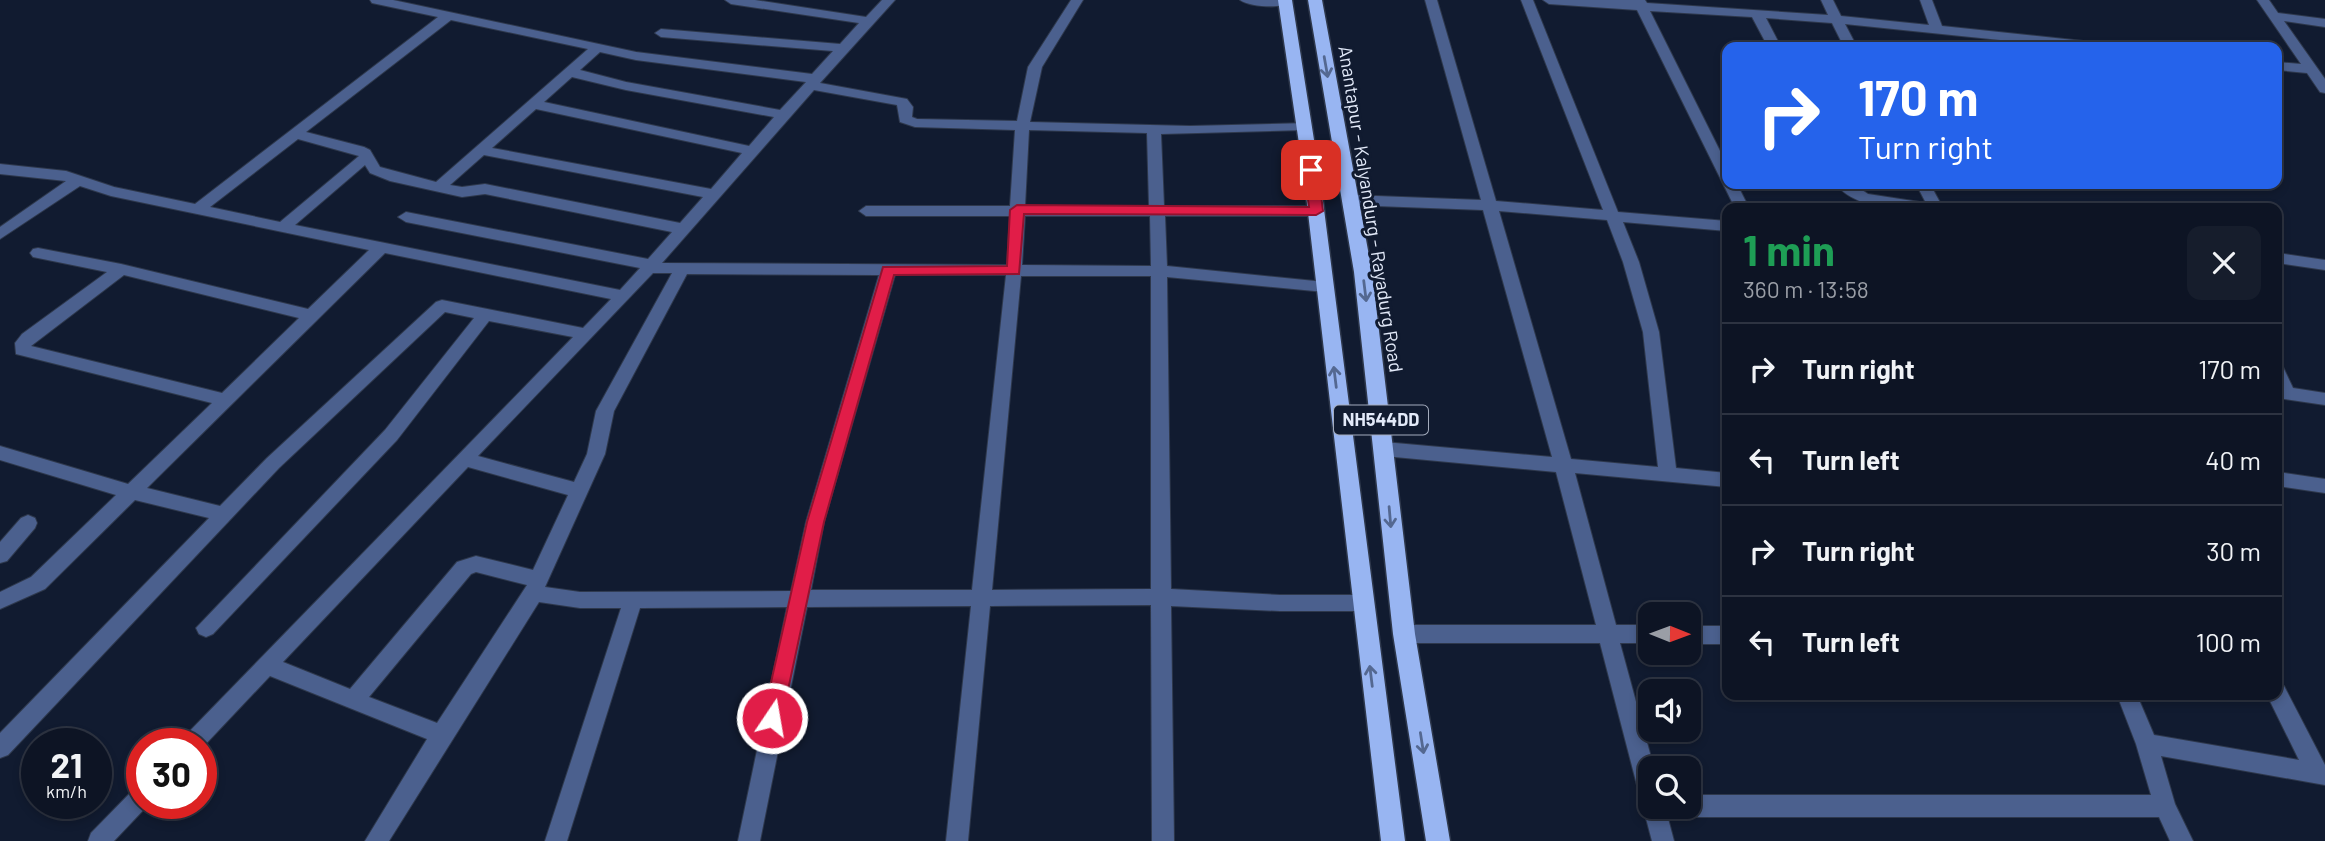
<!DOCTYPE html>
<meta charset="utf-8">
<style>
body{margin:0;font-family:Barlow,sans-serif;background:#161d2c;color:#f1f3f6;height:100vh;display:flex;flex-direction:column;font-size:26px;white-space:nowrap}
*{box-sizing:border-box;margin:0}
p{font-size:23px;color:#9a9ea6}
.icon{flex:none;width:38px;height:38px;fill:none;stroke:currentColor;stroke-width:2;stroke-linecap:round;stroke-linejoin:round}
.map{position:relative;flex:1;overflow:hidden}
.details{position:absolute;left:1722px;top:203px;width:560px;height:497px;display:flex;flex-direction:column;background:#0d1424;border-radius:14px;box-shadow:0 4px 10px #0003,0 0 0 2px #2d3341}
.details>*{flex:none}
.banner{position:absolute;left:1722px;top:42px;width:560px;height:147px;border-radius:14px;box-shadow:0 4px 10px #0003,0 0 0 2px #2d3341;background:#2563eb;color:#fff;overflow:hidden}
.needle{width:46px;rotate:91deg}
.fabs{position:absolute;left:1638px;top:602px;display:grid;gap:14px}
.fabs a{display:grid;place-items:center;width:63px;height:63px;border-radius:14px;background:#0d1424;box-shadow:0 4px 10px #0003,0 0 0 2px #2d3341;font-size:35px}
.speed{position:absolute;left:21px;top:728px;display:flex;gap:14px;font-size:35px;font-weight:700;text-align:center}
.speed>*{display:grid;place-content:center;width:91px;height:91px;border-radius:50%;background:#0d1424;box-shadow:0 4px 10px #0003,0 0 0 2px #2d3341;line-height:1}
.speed small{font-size:18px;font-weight:400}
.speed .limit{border:10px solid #d22;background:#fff;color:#111}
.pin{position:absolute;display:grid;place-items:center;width:60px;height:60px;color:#fff;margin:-30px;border-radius:14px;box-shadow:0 4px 10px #0006}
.me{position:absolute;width:77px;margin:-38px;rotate:12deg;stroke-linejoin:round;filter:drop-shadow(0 0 5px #0008)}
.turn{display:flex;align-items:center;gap:24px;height:147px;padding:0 21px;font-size:32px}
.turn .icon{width:91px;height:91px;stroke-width:2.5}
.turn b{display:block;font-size:49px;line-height:60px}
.round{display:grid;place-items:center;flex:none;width:74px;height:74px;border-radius:14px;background:#161d2c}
.head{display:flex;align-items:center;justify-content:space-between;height:119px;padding:0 21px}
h1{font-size:42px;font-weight:700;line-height:52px;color:#1e9e55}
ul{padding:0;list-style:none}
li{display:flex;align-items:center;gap:21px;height:91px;padding:0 21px;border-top:2px solid #2d3341}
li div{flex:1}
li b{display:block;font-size:26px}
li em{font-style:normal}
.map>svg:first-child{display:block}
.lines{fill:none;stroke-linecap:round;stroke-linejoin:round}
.minor-casing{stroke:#2e384c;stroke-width:2}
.trunk-casing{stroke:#2e384c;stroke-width:3}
.minor{fill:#4b608e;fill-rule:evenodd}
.trunk{fill:#98b5f2;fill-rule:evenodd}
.oneway{stroke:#546891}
.route{fill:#e11d48;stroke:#92132f;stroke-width:2}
.labels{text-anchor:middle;stroke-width:6;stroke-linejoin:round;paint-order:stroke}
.shield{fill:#111b30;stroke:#a4acbd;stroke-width:2}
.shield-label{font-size:18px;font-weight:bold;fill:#e3eaf9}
.street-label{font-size:19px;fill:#e3eaf9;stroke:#111b30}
</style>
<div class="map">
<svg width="2325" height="841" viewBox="0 0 2325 841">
<rect width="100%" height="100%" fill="#111b30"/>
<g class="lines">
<!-- minor casing -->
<g class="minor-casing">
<g id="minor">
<path d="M370,0H393L636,52L812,74L833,51L661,37L655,33L661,29L840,44L859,23L731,4L725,0H755L866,17L882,0H895L820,83L907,99L913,107L912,117L917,119L1017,121L1028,67L1071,0H1083L1042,67L1030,122L1190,126L1309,123L1311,126L1304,130L1161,134L1164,206H1316L1323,211L1316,216H1165L1167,266L1325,282L1333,287L1325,292L1167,277L1171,589L1280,595H1363L1370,597L1373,603L1370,609L1363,611H1280L1171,606L1174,841H1152L1151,605L990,606L968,841H946L971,606L807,607L760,841H738L787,607L640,608L567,841H545L621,608H580L539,602L389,841H365L427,739L270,676L201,749V744H181L184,737L573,337L489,321L397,440L213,634L206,637L199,634L196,628L385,430L474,318L445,312L279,468L8,755L0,758V733L209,518L135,500L45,589L0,609V592L31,577L116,495L0,460V446L128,484L212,403L16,354L15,343L22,334L107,272L33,257L30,253L33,249L38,248L121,264L308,309L369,250L111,196L80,186L0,239V227L66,181L0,174V164L66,171L114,187L195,204L438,17L372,3ZM451,20L588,49L436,182L380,167L370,150L364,147L306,132ZM600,52L636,60L806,82L780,110L626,82L580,70ZM572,77L626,90L774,117L749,146L544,102ZM814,90L897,105L900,122L915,127L1015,130L1010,206H866L859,211L866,216H1010L1007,265L662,263ZM536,109L742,153L711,189L492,148ZM1029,130L1147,133L1149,206H1025ZM298,139L359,156L280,222L210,207ZM484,155L703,197L680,223L485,184L462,187L450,185ZM365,165L370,173L390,181L462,197L485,194L672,232L648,259L406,212L398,217L406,222L640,268L620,290L295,225ZM1025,216H1150L1151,266L1022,265ZM385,253L611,299L583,328L442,300L436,302L267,458L220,506L147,488ZM653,273H672L596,411L587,454L574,482L478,456ZM687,274L879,275L806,522L791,591L580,592L545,587L605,454L614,411ZM124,275L299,318L222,393L31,346ZM895,275H1006L972,590H811L824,522ZM1021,276H1151V589L992,590ZM468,467L568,495L533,570L476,556L457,562L350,689L283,662ZM476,572L527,585L437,723L369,697L471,574Z"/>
<path d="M1240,0H1291L1292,2C1282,9 1250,7 1240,0Z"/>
<path d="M1425,0H1437L1496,201L1603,210L1521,0H1533L1618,212L1727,221V231L1623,222L1639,262L1659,332L1676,468L1727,473V487L1575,473L1616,625H1650V643H1620L1654,768H1650V807H1665L1674,841H1652L1643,807L1645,802L1639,793L1600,643H1404L1397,640L1394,634L1397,628L1404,625H1596L1556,472L1384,456L1378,454L1375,449L1378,444L1384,442L1552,457L1483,210L1350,205L1343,200L1350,195L1481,200ZM1499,211L1607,220L1623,262L1643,332L1658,467L1571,459Z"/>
<polygon points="1543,0 1645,0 1647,3 1828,15 1821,0 1833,0 1841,16 1929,25 1920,0 1932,0 1942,26 2102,43 2109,47 2067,47 1845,24 1857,47 1844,47 1832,23 1766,18 1781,47 1768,47 1752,17 1650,11 1727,165 1727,184 1737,184 1749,208 1735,208 1637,10 1549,4"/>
<polygon points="2257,0 2269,0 2278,13 2325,19 2325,27 2284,21 2325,79 2325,93 2320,92 2307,73 2277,70 2277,62 2301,64"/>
<path d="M1836,184H1853L1868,194L1926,203L1916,184H1930L1943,208C1911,209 1858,213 1836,184Z"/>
<polygon points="2277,253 2325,260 2325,270 2277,263"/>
<polygon points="2277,365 2283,367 2293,388 2325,393 2325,405 2277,398"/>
<polygon points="2277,472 2325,479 2325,493 2277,486"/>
<polygon points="28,515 35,518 37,523 35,528 7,561 0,563 0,542 21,518"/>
<rect x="1689" y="626" width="38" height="18"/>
<polygon points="2277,684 2284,686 2325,765 2325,785 2161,756 2175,804 2193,841 2170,841 2159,817 1689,817 1681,813 1678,807 1689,807 1689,795 2151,795 2136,744 2117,695 2137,695 2154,735 2299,760 2267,695 2277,695"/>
<polygon points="142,786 142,803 150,803 114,841 88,841 91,833 134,789"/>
</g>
</g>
<!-- trunk casing -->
<g class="trunk-casing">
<g id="trunk">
<polygon points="1278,0 1292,0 1320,178 1405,841 1381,841 1304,178"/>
<polygon points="1308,0 1322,0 1372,272 1415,634 1450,841 1426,841 1393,634 1354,272"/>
</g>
</g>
<!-- minor -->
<use href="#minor" class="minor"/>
<!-- trunk -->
<use href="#trunk" class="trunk"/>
</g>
<!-- one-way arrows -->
<defs><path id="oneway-shaft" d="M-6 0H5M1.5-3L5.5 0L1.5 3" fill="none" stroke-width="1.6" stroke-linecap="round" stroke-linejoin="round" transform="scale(1.75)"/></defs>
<g class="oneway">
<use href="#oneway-shaft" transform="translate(1326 67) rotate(80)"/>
<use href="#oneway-shaft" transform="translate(1365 291) rotate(83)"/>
<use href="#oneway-shaft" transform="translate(1335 377) rotate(-97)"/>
<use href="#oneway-shaft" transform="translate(1390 517) rotate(85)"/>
<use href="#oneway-shaft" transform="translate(1371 676) rotate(-97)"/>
<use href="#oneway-shaft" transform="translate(1422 743) rotate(81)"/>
</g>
<!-- route -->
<polygon class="route" points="1311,166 1318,170 1323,211 1316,215 1024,214 1019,274 894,275 824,522 782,718 779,724 772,727 766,724 763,718 807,522 883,267 1007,266 1010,210 1017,205 1309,207 1304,170"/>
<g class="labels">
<!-- shield labels -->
<rect class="shield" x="1334" y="405.5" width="94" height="29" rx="5"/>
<g class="shield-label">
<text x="1381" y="426">NH544DD</text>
</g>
<!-- street labels -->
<g class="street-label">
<text transform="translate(1371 209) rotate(81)" y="7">Anantapur - Kalyandurg - Rayadurg Road</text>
</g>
</g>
</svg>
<div class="fabs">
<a><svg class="needle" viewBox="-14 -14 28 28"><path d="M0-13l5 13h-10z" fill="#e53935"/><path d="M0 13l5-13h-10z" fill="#9a9ea6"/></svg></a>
<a><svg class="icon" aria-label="sound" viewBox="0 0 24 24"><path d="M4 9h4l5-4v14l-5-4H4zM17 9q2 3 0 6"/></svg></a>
<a><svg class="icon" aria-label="search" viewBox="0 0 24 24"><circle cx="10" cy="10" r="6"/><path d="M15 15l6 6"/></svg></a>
</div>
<div class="speed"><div>21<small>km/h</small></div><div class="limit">30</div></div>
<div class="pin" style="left:1311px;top:170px;background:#d93025"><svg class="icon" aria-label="arrive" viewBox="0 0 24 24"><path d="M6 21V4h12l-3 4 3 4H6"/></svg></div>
<svg class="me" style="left:772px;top:718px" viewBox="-20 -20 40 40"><circle r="17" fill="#e11d48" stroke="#fff" stroke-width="3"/><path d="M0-11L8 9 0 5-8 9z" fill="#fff"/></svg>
<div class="banner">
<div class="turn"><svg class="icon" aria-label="right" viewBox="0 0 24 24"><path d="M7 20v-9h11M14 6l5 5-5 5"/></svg><div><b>170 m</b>Turn right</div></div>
</div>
<section class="details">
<div class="head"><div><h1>1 min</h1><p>360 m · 13:58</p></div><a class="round"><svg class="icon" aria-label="close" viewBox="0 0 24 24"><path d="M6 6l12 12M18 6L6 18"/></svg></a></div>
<ul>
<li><svg class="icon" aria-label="right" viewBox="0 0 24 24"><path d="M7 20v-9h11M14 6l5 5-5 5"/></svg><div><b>Turn right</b></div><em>170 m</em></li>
<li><svg class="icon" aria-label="left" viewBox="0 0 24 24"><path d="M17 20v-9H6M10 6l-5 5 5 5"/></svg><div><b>Turn left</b></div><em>40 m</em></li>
<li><svg class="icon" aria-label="right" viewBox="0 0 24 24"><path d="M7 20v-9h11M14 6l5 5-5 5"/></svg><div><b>Turn right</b></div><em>30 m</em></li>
<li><svg class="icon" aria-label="left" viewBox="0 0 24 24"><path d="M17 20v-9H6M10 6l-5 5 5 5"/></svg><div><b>Turn left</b></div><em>100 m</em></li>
</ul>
</section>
</div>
